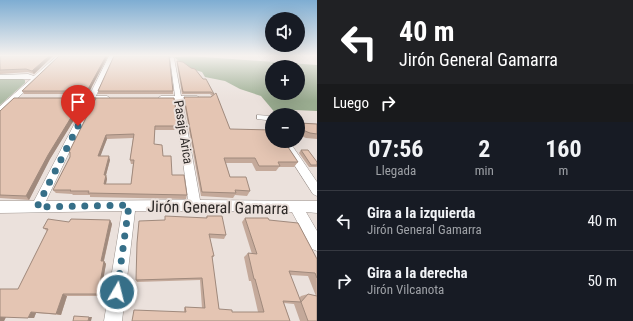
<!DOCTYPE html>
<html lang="es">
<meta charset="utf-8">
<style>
body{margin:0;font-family:"Roboto Condensed",sans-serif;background:#20242c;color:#f1f3f6;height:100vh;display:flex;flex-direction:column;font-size:15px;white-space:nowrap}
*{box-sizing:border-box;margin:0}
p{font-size:13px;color:#9ea1a6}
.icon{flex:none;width:22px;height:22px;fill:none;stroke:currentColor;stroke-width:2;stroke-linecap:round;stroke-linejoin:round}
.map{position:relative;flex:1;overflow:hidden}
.side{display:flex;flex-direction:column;background:#171b24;width:316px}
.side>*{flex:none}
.hud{background:#202124;color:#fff;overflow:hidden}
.tools{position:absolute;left:265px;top:12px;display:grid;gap:8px}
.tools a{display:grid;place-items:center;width:40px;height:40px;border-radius:50%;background:#171b24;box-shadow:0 4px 16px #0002;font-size:20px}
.pin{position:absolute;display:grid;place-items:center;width:34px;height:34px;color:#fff;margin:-41px -17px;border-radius:50% 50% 50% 0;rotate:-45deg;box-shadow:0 0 4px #0007}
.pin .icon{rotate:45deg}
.me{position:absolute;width:44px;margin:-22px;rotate:8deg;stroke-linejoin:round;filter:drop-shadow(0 0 3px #0008)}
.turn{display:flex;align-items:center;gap:14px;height:84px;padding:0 16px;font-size:18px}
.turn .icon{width:52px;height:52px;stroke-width:2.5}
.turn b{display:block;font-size:28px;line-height:34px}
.then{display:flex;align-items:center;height:38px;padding:0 16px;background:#0003;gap:8px;font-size:15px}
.eta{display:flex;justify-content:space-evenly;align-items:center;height:68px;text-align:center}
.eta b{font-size:24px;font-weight:700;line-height:28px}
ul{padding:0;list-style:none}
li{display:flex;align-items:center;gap:12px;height:60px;padding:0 16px;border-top:1px solid #363941}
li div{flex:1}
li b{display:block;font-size:15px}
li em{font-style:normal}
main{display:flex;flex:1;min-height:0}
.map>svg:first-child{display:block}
.green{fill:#acbaa4}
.forest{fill:#9aac90;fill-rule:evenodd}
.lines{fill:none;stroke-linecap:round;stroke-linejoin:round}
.street-casing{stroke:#9d948f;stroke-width:1}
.street{fill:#fff;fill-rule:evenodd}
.wall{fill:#c4a99a;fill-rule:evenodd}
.shaded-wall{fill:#a08a7d}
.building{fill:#e4c5b3;stroke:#a08a7d;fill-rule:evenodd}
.route{stroke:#366f88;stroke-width:7;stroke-dasharray:0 12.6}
.labels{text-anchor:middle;stroke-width:4;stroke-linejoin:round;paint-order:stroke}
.street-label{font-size:13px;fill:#2e2a28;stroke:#ebe1dc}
.near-street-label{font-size:16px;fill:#2e2a28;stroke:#ebe1dc}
</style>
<main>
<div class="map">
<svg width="317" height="321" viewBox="0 0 317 321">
<rect width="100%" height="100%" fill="#ebe1dc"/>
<!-- green -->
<polygon class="green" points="0,78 20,78 25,80 25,83 0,105"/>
<!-- forest -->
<path class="forest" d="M190,56L317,65V111L295,110L277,115L261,96L240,89L225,81L205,77L202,72L188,68L174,57ZM272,67H298V93H272Z"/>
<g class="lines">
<!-- street casing -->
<g class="street-casing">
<g id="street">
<polygon points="57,56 62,56 3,112 0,112 0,106 31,79 0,79 0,75 28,74 34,76"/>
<polygon points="109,56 114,56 96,96 107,96 110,98 107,100 94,100 46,201 188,200 175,100 161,100 158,98 161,96 175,96 170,58 172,57 174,58 181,96 197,96 200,98 197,100 182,100 200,200 317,201 317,213 306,212 317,231 317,251 312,249 292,212 199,211 195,213 191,211 135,211 122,321 104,321 122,211 0,213 0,201 34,201 87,100 71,100 68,98 71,96 89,96"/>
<polygon points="257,115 271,116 272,125 269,125 266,120 257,119"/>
<polygon points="279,141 289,141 317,182 317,196 313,194"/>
</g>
</g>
<!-- street -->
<use href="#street" class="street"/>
</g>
<!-- wall -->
<g class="wall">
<polygon points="0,56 53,56 34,74 28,72 0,74"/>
<polygon points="59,56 108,56 88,94 24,94 22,91"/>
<polygon points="114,56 170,56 169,58 173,91 173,94 98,94 98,91"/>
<polygon points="177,61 214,94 230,129 298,162 294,167 279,167 276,171 256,171 252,163 226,163 230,177 250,191 247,196 235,195 233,198 201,196 184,102 184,97 211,97 212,96 210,94 182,94 177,63"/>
<polygon points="83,98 85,102 50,159 29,200 0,198 0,111"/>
<path d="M94,98L178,126L177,130H155L154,145L163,156L172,175L187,195L186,199L90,197V195H73L72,194L56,193L53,190L70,157V154L69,152L95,100ZM133,138L130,160L131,164H133L131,184H106L107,179L106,175L110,160L100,156L107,139Z"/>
<polygon points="299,123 317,124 317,139 306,138 301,136 298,131 298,125"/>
<polygon points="301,150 317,162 317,167 309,167 299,153"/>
<path d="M207,216L226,235L224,239L210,238L214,256L212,258L219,309L232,312H258L251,281H249L244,257L248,253L252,254L242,222L245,218L269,220L317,259V321H300L294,304L284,303L290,321L184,312V308L185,307L202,308L200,280L137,282L136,280L206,218ZM290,275L308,276L316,296L308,294L301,296L299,298Z"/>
<polygon points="110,220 112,224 104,261 106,264 100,296 67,296 61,315 36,313 34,318 6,317 4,321 0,321 18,289 47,231 43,228"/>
</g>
<!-- shaded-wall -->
<g class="shaded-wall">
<polygon points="49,56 53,56 34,74 32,71"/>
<polygon points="106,56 108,56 88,94 87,91"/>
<polygon points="83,98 85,102 50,159 29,200 26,196 48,155"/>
<polygon points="106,135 107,139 99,160 98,156"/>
<polygon points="109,156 110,160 106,175 107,179 105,188 104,184 104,175"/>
<polygon points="110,220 112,224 103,264 101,261"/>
<polygon points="104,261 106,264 100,296 98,294"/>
<polygon points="63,294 67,296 61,315 56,314"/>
<polygon points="31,312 36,313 34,318 28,318"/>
<polygon points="0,317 6,317 4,321 0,321"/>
<polygon points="89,317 92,317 91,321 88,321"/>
</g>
<!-- building -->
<g class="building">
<polygon points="2,56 49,56 32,71 26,69 0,70 0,57"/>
<polygon points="59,56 106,56 87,91 22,91"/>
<polygon points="114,56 169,56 173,91 98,91"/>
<polygon points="177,61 183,62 191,68 195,69 203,79 206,79 214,94 211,92 183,92"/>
<polygon points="216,93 230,129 272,130 272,141 284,141 298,162 278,162 280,166 259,166 255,158 224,158 230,177 246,177 250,191 235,190 236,193 202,192 184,97 211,97"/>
<polygon points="14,98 83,98 48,155 26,196 0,195 0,111"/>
<path d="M94,98H174L178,126H155L154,144L162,145L163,156H171L172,175H184L187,195L88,193L89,191H70L71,190H53L70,157V152H69L96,98ZM134,134L130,160H134L131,184H104L106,175H104L109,156H98L106,135Z"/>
<polygon points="299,123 317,124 317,134 310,133 305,131"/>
<polygon points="301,150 308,150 317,162 317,165 311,165"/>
<polygon points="165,216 207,218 207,216 222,216 226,235 209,234 214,256 212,256 219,309 232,310 232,312 264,312 255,279 254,279 248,253 257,254 245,218 268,218 269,220 298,223 317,259 317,278 315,273 289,271 301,302 283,301 290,321 132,321 134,310 186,312 185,307 205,308 202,278 136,280 137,243 139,221 165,220"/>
<polygon points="48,219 69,222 71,219 110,220 101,261 104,261 98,294 63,294 56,314 31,312 28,318 0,317 0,289 18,289 48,229 43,228"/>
<polygon points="308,294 317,296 317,321 308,321 301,302"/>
<polygon points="74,316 89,317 88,321 73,321"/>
</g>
<!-- sky -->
<linearGradient id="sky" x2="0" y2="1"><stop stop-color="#7eadd2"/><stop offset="0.55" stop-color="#f6f2ef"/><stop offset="1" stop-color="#f6f2ef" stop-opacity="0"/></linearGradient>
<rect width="317" height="101" fill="url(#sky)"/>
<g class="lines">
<!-- route -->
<polyline class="route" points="78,126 37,207 129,205 117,292"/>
</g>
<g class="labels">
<!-- street labels -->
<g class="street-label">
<text transform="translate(184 132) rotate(81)" y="5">Pasaje Arica</text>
</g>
<!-- near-street labels -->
<g class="near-street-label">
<text transform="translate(218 207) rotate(1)" y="6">Jirón General Gamarra</text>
</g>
</g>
</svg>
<div class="tools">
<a><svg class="icon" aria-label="sound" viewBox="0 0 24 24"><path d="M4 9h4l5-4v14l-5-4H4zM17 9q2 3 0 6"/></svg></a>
<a>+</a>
<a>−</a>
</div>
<div class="pin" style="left:78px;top:126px;background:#d93025"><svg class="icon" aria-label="arrive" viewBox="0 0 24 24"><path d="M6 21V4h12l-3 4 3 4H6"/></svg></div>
<svg class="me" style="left:117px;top:292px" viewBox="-20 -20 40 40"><circle r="17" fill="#366f88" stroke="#fff" stroke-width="3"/><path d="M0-11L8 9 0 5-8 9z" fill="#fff"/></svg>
</div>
<section class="side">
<div class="hud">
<div class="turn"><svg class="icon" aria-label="left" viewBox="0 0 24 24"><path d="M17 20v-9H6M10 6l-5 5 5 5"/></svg><div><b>40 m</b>Jirón General Gamarra</div></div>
<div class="then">Luego<svg class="icon" aria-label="right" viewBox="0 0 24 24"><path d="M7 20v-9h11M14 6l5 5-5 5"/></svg></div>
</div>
<div class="eta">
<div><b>07:56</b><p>Llegada</p></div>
<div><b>2</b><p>min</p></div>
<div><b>160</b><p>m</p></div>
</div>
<ul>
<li><svg class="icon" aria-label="left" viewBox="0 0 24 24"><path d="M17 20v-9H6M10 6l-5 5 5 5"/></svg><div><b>Gira a la izquierda</b><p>Jirón General Gamarra</p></div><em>40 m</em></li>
<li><svg class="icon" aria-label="right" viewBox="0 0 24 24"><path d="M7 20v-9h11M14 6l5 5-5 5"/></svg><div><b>Gira a la derecha</b><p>Jirón Vilcanota</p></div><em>50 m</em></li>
</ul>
</section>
</main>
